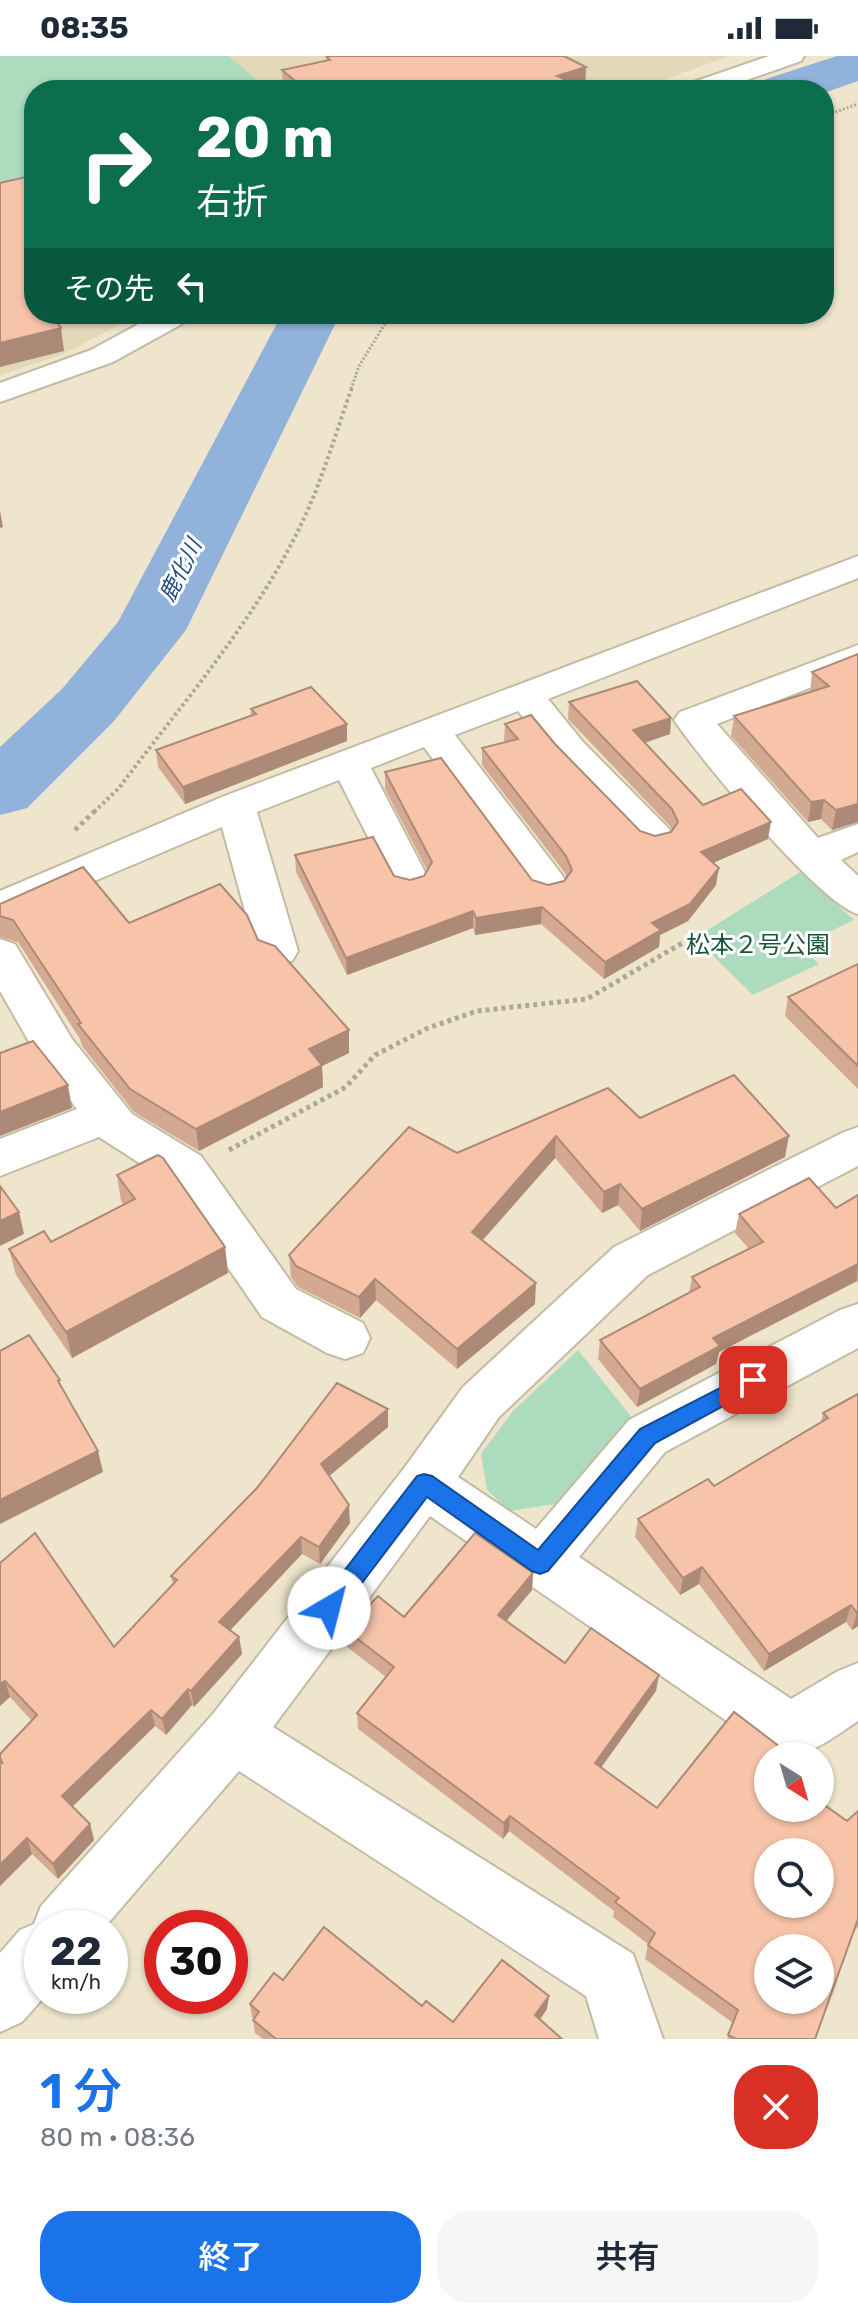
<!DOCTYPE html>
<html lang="ja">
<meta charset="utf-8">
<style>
body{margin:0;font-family:Rubik,"Noto Sans JP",sans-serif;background:#f6f6f7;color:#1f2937;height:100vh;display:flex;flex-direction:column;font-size:30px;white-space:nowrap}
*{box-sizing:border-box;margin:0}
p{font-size:26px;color:#747a83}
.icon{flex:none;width:44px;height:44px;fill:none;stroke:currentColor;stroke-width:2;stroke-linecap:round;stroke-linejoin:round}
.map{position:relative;height:1983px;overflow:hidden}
.sheet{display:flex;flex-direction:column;background:#fff;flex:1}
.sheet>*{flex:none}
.hud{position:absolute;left:24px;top:24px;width:810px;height:244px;border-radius:32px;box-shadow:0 2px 6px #0004;background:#0b6e4f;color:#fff;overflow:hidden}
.needle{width:52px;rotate:143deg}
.buttons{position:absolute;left:754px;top:1686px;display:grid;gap:16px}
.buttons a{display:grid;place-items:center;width:80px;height:80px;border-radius:50%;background:#fff;box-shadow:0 2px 6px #0004;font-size:40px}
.speed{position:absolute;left:24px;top:1854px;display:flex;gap:16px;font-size:40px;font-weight:700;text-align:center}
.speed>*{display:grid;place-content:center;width:104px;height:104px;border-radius:50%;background:#fff;box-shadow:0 2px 6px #0004;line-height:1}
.speed small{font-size:20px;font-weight:400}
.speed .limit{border:12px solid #d22;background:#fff;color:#111}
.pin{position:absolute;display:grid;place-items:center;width:68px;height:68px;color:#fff;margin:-34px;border-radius:16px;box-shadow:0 4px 12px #0006}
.me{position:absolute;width:88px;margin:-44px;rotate:37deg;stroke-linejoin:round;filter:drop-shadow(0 0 6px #0008)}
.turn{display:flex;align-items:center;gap:28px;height:168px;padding:0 40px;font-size:36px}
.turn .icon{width:104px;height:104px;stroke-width:2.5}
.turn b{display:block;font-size:56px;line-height:68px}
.then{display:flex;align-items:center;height:76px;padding:0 40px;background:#0003;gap:16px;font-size:30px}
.round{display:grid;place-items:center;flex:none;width:84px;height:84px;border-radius:32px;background:#f6f6f7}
.summary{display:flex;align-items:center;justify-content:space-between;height:136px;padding:0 40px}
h1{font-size:48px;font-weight:600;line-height:60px;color:#1a73e8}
.cta{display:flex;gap:16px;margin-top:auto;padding:16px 40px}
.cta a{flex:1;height:92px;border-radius:32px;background:#1a73e8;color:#fff;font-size:32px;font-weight:600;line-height:92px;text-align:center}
.cta a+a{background:#f6f6f7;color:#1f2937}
.status{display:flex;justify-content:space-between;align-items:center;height:56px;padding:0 40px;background:#fff;direction:ltr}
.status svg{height:22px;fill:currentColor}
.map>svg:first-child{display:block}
.built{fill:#e3d8b8}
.green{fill:#addbbe}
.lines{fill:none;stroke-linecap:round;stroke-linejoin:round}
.river{fill:#91b2da;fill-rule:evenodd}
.minor-casing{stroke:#c3bba3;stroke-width:4}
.path-far2{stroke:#aea793;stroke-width:3;stroke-dasharray:2 2;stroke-linecap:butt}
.path-far1{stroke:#aea793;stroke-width:4;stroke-dasharray:3 3;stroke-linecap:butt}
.path{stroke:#aea793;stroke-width:5;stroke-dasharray:4 4;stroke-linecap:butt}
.minor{fill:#fff;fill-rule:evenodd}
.wall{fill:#d4a992}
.shaded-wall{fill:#ad8977}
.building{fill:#f7c4aa;stroke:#ad8977;stroke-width:2;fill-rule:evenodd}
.route{fill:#1a73e8;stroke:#114b97;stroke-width:2}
.labels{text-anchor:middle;stroke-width:6;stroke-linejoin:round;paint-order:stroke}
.far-water-label{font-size:22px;font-style:italic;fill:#1f4c7e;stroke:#fff}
.park-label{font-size:24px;fill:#1b5537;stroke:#fff}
</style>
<div class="status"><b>08:35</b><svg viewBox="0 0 49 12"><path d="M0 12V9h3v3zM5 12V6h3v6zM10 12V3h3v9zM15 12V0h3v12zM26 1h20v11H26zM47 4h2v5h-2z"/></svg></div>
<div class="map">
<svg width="858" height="1983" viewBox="0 0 858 1983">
<rect width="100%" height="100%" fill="#eee5cc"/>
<!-- built -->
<polygon class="built" points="0,0 729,0 636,34 34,34 34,258 140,258 61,299 0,319"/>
<!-- green -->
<g class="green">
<polygon points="0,0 228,0 270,34 34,34 34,130 0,138"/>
<polygon points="800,816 854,864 800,890 819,908 753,939 695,882"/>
<polygon points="578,1294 633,1363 556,1448 509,1455 487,1434 481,1398 513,1355"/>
</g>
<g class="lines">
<!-- river -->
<g class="river">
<polygon points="837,0 858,0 858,25 824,37 824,34 759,34 766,23"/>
<polygon points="282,258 340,258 186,574 114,665 27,752 0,759 0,691 62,633 118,566"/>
</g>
<!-- minor casing -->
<g class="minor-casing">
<g id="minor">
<polygon points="769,0 804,0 801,5 718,34 682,34 685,29"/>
<polygon points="157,258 194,258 189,264 113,306 0,346 0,327 91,294"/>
<polygon points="858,500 858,522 548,643 583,686 668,772 674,781 668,790 654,794 640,790 556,703 518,655 455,679 562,819 568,829 562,839 548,843 534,839 424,691 371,712 429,824 423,834 409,838 395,834 339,724 257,756 298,895 292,905 277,910 262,905 256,895 222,771 0,865 0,835 222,741"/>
<path d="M858,589V613L717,668L818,782L858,768V796L841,804L858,820V858C819,847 701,704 674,664L680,656Z"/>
<polygon points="0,883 15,888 72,983 132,1058 201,1100 296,1233 363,1267 370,1282 363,1297 345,1303 327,1297 262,1261 169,1126 99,1081 0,1120 0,1083 77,1053 40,1005 0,935"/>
<path d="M858,1071V1110L648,1219L499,1361L458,1421L536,1473L629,1364L840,1254L858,1248V1292L665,1396L579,1501L791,1643L838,1615L858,1607V1665C830,1683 803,1708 770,1695L430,1460L273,1671L633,1898L663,1983H599L586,1940L239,1715L104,1872H42V1940H45L22,1966L0,1976V1897L20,1874L34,1868L41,1850L213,1658L405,1411L463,1331L614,1191L842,1077Z"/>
</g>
</g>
<!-- path-far2 -->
<g class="path-far2">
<polyline points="824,60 858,48"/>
<polyline points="351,333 359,310 391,258"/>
</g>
<!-- path-far1 -->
<path class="path-far1" d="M94,756L119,732C181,649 252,568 298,475C321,429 335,379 352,331"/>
<!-- path -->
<g class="path">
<polyline points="75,774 96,754"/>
<polyline points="229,1094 346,1031 375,999 428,972 477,955 587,943 684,886"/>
</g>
<!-- minor -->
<use href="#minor" class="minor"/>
</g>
<!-- wall -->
<g class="wall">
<polygon points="326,0 586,11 585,32 578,34 283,34 282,14 326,5"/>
<polygon points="858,598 858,766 832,774 821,763 808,766 731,680 734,660 810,636 812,616"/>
<polygon points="569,646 671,662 670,678 645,687 703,749 768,783 713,807 716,829 688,865 660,879 659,891 604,923 541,868 475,879 473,872 347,919 296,816 295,799 410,824 424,820 427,814 385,733 385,716 532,824 548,829 564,825 566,821 565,817 482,709 482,692 505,686 504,685 505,668 555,688 640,775 655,780 671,776 672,774 670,770 568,663"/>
<polygon points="251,653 347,685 185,748 158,711 156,694 251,659"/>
<polygon points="0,848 258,884 349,997 322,1010 323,1031 199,1095 134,1056 82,990 80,983 18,886 0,881"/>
<polygon points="858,908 858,1033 785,960 788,941"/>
<polygon points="640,1062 785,1101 640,1175 618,1149 602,1157 555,1102 482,1185 535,1248 457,1313 376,1244 360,1262 298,1231 291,1221 289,1199 457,1097"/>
<polygon points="117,1119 225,1191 228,1217 72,1302 16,1219 9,1193 51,1186 124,1149 121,1145"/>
<polygon points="858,1139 858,1227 857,1225 719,1296 716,1308 637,1351 598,1303 600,1284 689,1237 692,1221 749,1193 735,1177 739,1158 836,1152"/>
<polygon points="858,1338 858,1570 852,1574 846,1566 764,1615 699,1528 680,1539 635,1481 638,1463 714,1430 821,1366 823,1357"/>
<polygon points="388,1353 388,1371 329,1420 350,1467 320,1508 302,1498 230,1574 239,1581 242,1598 194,1651 192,1649 166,1679 155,1670 72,1751 90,1768 94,1784 58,1823 32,1798 0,1830 0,1704 1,1706 32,1665 10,1641 0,1650 0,1507 114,1591 173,1528 171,1520"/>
<polygon points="533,1517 532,1534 506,1565 565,1607 656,1635 601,1711 657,1752 768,1752 847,1765 858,1755 858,1871 853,1876 815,1983 727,1983 733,1967 645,1903 648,1888 613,1861 614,1855 509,1775 503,1783 358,1673 357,1657 386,1621 347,1591 346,1574 404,1561"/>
<polygon points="283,1924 422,1950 453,1966 547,1953 540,1963 562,1983 263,1983 255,1977 253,1964 254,1962 252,1961 250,1948"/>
</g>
<!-- shaded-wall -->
<g class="shaded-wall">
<polygon points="586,11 585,32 578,34 556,34 557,20"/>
<polygon points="61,272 64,295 0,311 0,287"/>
<polygon points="0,455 3,471 0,472"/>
<polygon points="671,662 670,678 631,691 633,674"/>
<polygon points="347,668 347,685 185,748 183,731"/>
<polygon points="824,744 821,763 808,766 811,746"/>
<polygon points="858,748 858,766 832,774 836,754"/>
<polygon points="771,766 768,783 699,813 701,796"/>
<polygon points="719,812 716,829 688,865 660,879 659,891 604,923 605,906"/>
<polygon points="542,851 541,868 475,879 476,862"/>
<polygon points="473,855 473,872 347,919 346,902"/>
<polygon points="349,974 349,997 322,1010 323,1031 199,1095 196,1073 309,993"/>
<polygon points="68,1029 72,1052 0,1080 0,1056"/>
<polygon points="556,1080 555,1102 471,1197 472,1176"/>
<polygon points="789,1080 785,1101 640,1175 642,1153"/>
<polygon points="620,1128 618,1149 602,1157 604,1136"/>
<polygon points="19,1156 24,1178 0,1190 0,1165"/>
<polygon points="225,1191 228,1217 72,1302 66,1276"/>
<polygon points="858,1208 857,1225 719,1296 716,1308 637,1351 640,1333 713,1282"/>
<polygon points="375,1223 376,1244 360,1262 359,1241"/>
<polygon points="536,1227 535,1248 457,1313 457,1293"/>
<polygon points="388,1353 388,1371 322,1426 321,1408"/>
<polygon points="98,1395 103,1416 0,1468 0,1444"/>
<polygon points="349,1449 350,1467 320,1508 319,1491"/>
<polygon points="301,1481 302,1498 222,1583 219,1566"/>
<polygon points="702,1511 699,1528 680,1539 683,1522"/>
<polygon points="533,1517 532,1534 497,1576 498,1559"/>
<polygon points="851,1549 846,1566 764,1615 769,1598"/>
<polygon points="857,1557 858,1557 858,1570 852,1574"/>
<polygon points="239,1581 242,1598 194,1651 191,1635"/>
<polygon points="659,1619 656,1635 593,1723 595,1707"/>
<polygon points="5,1625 10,1641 0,1650 0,1628"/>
<polygon points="188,1633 192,1649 166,1679 162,1663"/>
<polygon points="151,1654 155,1670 67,1756 62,1740"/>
<polygon points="510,1760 509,1775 503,1783 504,1767"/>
<polygon points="90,1768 94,1784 58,1823 53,1808"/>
<polygon points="27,1782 32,1798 0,1830 0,1809"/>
<polygon points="549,1940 547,1953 534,1972 535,1959"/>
</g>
<!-- building -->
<g class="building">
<polygon points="326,0 564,0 586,11 557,20 574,28 556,34 306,34 282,14 330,4"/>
<polygon points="34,119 34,235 31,236 34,239 34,258 50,258 61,272 0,287 0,127"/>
<polygon points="858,598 858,748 836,754 824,744 811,746 734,660 829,630 812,616"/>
<polygon points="637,625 671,662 633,674 703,749 741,733 771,766 701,796 719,812 690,848 652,867 661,874 605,906 542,851 476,862 473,855 346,902 295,799 373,781 394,820 410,824 424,820 432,806 385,716 441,702 532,824 548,829 564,825 572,814 566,800 482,692 518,683 505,668 531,659 555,688 640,775 655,780 671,776 678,766 672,753 569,646"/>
<polygon points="311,631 347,668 183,731 156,694 256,658 251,653"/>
<polygon points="83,811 129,867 220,828 247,859 258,884 275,890 349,974 309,993 322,1009 196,1073 130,1033 78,968 81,967 13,864 0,860 0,848"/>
<polygon points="858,908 858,1010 788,941"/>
<polygon points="33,985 68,1029 0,1056 0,997"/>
<polygon points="734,1019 789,1080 642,1153 620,1128 604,1136 556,1080 472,1176 536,1227 457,1293 375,1223 359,1241 296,1210 289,1199 409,1071 457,1097 608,1032 640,1062"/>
<polygon points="158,1099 163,1102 225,1191 66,1276 9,1193 44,1175 51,1186 135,1143 117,1119"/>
<polygon points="809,1122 836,1152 858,1139 858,1208 713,1282 720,1290 640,1333 600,1284 700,1231 692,1221 763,1186 739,1158"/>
<polygon points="0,1130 19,1156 0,1165"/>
<polygon points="29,1279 60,1324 58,1325 98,1395 0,1444 0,1295"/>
<polygon points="337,1327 388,1353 321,1408 349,1449 319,1491 301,1481 219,1566 239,1581 191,1635 188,1633 162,1663 151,1654 62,1740 90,1768 53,1808 27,1782 0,1809 0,1704 3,1708 0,1702 0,1698 37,1659 5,1625 0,1628 0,1507 35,1477 114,1591 177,1524 171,1520 257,1432"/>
<polygon points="858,1338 858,1557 857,1557 851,1549 769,1598 702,1511 683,1522 638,1463 708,1423 714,1430 828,1362 823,1357"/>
<path d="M475,1477L533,1517L498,1559L565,1607L591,1572L659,1619L595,1707L657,1752L734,1656L792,1700H768V1752H820V1746L847,1765L858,1755V1863L815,1983H736L728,1979L738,1954L648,1889L655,1877L615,1846L619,1842L510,1760L504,1767L357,1657L394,1611L346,1574L378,1540L404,1561ZM768,1796H820V1848H768ZM768,1892H820V1944H768Z"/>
<polygon points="324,1871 422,1950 426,1945 453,1966 502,1904 549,1940 535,1959 562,1983 276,1983 253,1964 259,1956 250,1948 274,1917 283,1924"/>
</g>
<!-- route -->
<polygon class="route" points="753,1315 760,1318 763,1324 760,1330 655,1387 548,1515 540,1518 532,1515 427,1441 337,1560 329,1563 321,1560 317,1552 321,1545 417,1420 424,1418 432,1420 538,1494 640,1373"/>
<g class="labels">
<!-- far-water labels -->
<g class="far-water-label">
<text transform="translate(180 514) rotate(-63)" y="8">鹿化川</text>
</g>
<!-- park labels -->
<g class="park-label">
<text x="758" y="897">松本２号公園</text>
</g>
</g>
</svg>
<div class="buttons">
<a><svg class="needle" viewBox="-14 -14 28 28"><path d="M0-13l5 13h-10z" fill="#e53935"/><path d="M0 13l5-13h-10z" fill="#747a83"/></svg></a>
<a><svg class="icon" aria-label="search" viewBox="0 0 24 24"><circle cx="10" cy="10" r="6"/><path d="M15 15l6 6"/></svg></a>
<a><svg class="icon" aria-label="layers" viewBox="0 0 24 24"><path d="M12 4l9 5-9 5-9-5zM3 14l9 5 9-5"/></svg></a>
</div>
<div class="speed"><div>22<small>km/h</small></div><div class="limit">30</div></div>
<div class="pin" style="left:753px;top:1324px;background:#d93025"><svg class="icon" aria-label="arrive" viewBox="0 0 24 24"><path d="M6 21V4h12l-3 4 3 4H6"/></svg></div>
<svg class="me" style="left:329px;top:1552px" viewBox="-20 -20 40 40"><circle r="19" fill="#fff"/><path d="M0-13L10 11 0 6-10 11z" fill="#1a73e8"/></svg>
<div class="hud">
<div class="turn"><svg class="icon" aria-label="right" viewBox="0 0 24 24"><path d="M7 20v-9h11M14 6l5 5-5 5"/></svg><div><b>20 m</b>右折</div></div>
<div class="then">その先<svg class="icon" aria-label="left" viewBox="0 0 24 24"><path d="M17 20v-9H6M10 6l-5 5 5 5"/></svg></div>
</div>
</div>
<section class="sheet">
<div class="summary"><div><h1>1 分</h1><p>80 m · 08:36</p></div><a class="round" style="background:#d93025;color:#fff"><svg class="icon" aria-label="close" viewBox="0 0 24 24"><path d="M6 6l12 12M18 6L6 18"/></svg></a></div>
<div class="cta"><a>終了</a><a>共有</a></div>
</section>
